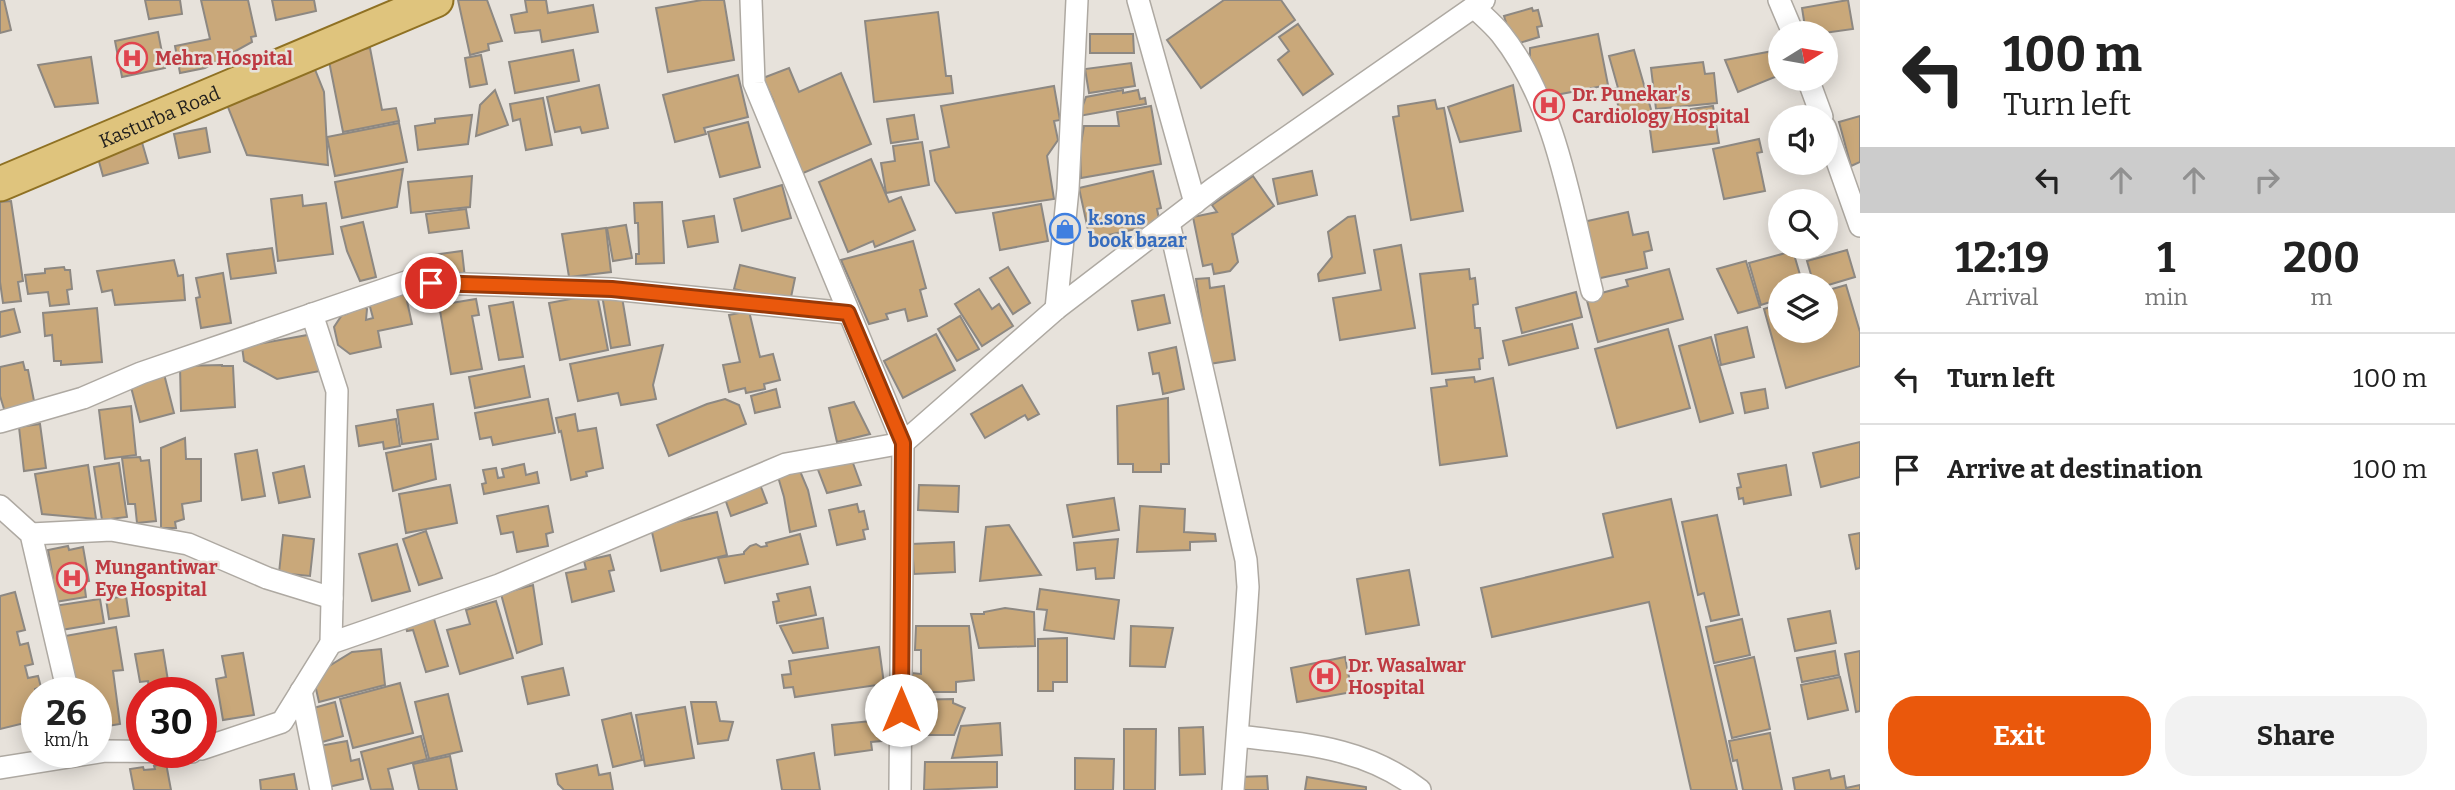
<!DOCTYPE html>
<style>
body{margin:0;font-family:Bitter,serif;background:#f2f2f2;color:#222;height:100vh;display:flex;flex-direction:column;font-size:26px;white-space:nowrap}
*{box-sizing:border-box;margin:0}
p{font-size:23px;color:#767676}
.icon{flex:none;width:38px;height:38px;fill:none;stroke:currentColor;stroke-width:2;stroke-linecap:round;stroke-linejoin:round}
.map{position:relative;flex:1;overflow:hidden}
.drawer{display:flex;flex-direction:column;background:#fff;width:595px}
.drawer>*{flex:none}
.banner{background:#fff;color:#222;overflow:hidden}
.needle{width:46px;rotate:79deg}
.buttons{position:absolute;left:1768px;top:21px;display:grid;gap:14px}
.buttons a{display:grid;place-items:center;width:70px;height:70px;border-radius:50%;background:#fff;box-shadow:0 4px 18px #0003;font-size:35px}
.speed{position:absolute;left:21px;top:677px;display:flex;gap:14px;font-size:35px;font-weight:700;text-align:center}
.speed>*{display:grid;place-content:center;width:91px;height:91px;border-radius:50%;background:#fff;box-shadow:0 4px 18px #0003;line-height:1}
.speed small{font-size:18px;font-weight:400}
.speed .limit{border:10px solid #d22;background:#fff;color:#111}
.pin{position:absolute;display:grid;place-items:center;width:60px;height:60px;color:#fff;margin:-30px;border:4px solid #fff;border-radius:50%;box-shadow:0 2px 7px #0007}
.me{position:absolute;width:77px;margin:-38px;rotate:0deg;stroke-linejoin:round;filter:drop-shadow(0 0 5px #0008)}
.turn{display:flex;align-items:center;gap:24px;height:147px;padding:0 28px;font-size:32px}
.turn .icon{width:91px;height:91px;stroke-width:2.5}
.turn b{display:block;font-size:49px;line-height:60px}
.lanes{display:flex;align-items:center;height:66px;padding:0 28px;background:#0003;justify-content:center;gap:35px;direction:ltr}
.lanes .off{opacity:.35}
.eta{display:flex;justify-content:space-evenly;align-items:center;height:119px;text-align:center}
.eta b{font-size:42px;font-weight:700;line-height:49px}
.cta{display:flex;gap:14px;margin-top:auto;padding:14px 28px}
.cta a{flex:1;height:80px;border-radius:28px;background:#ea580c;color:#fff;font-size:28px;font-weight:700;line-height:80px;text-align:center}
.cta a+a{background:#f2f2f2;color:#222}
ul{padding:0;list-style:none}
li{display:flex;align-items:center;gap:21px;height:91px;padding:0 28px;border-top:2px solid #e0e0e0}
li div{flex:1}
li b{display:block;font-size:26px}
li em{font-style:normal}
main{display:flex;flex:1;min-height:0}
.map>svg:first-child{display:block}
.building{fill:#c9a87a;stroke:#8d8882;stroke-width:2}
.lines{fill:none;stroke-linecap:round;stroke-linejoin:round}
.minor-casing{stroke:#aea9a2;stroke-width:24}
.primary-casing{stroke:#8f7123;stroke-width:37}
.minor{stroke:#fff;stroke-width:21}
.primary{stroke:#dfc47d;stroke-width:33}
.route-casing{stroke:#983908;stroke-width:18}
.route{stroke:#ea580c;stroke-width:12}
.labels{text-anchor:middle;stroke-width:5;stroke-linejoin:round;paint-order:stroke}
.health-label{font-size:19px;font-weight:bold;fill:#be3a42;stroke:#e7e2db;text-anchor:start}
.street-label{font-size:19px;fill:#22201e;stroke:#e7e2db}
.shop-label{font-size:19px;font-weight:bold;fill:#366cbe;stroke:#e7e2db;text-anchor:start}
</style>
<main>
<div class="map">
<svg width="1860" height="790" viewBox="0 0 1860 790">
<rect width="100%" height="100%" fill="#e7e2db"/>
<!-- building -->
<g class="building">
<polygon points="0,0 4,0 11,30 0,33"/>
<polygon points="145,0 180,0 182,14 149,19"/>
<polygon points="201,0 248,0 256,36 251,37 252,42 205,68 180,73 175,46 210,39"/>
<polygon points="272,0 314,0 316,11 276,20"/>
<polygon points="458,0 487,0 502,41 488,44 489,50 470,55"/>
<polygon points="525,0 546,0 548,13 593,5 598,32 542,42 540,30 515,33 511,15 527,12"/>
<polygon points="702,0 724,0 734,60 668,72 656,8"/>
<polygon points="1224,0 1281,0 1295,20 1201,88 1167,40"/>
<polygon points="1848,0 1853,29 1824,33 1806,33 1802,8"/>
<polygon points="1532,8 1533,11 1538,10 1542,26 1537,27 1539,37 1513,45 1504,16"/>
<polygon points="938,12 946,76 951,76 953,93 874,102 865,21"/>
<polygon points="1298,24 1333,74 1303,95 1278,60 1289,51 1279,37"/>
<polygon points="158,32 165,68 122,77 115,41"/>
<polygon points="1090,34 1133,34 1134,53 1090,53"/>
<polygon points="1598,34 1608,85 1540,98 1530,73 1530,48"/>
<polygon points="370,48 382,110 396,108 399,121 343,132 328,56"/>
<polygon points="573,50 579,81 515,93 509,62"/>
<polygon points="1634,50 1652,113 1622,121 1614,89 1618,88 1609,56"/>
<polygon points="1778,50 1780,75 1738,92 1725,60"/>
<polygon points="481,55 487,84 470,87 465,58"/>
<polygon points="91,57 98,103 55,107 38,65"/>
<polygon points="312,62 324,92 328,165 247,155 224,97"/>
<polygon points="1703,62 1705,74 1714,73 1717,103 1656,109 1651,68"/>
<polygon points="1131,63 1135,86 1089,93 1085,69"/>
<polygon points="789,68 799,92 841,73 871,144 801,174 771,104 774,102 763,78"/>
<polygon points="738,75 748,117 704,128 706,134 675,142 663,95"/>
<polygon points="599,85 608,128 582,133 580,127 555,132 547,97"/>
<polygon points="1513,85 1521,131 1460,142 1448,107"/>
<polygon points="1054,86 1060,120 1054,121 1058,140 1047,156 1054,199 956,213 935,181 930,151 949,147 941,106"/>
<polygon points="495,90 508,125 476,136 480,105"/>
<polygon points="1123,90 1123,93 1138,90 1140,99 1145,98 1146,104 1079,116 1086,97"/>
<polygon points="543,98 552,145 526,150 520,119 513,121 510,104"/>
<polygon points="1435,100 1437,109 1444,108 1463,211 1411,220 1393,117 1399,116 1398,106"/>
<polygon points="1151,106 1161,164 1081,178 1080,149 1084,126 1119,126 1117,112"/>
<polygon points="1713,106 1719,143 1653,152 1649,122 1657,121 1656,114"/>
<polygon points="472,115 468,144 418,150 415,126 435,123 435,119"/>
<polygon points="914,115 918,139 891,143 887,119"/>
<polygon points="1860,116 1860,162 1851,166 1839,122"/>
<polygon points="748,122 760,167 720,177 708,132"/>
<polygon points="399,123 407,162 335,176 327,137"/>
<polygon points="206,128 210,152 179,158 174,134"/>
<polygon points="141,139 148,163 103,176 98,158"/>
<polygon points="1759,139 1762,152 1757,153 1765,191 1724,199 1713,149"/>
<polygon points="922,142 929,185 886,193 881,163 895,161 893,146"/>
<polygon points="871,159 889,202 901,197 915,230 875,247 873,241 848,252 819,182"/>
<polygon points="403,169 397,207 342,218 335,182"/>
<polygon points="1153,171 1161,208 1157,209 1159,219 1153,221 1154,225 1090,239 1079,188"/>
<polygon points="1312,171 1317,195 1278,204 1273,179"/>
<polygon points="472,176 470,207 411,213 408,182"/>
<polygon points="1253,176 1274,206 1233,235 1232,233 1238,262 1230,271 1214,274 1212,264 1203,266 1193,217 1217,212 1212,205"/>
<polygon points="782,185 791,218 742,231 734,199"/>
<polygon points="302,195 303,206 326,203 333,254 278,261 271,199"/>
<polygon points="11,201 23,281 18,282 21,301 3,303 0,282 0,202"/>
<polygon points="662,202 664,263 636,264 636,254 639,254 638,223 635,223 634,203"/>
<polygon points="1041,204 1048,241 1000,250 993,213"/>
<polygon points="466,209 469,228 429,233 426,214"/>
<polygon points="1628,212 1633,235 1648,232 1652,250 1644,252 1647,268 1596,279 1583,222"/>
<polygon points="714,216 718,242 688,247 683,221"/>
<polygon points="1355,216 1365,273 1319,281 1318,274 1332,257 1328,232 1348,217"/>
<polygon points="363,222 376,277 360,281 347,251 341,227"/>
<polygon points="626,225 632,258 613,261 607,228"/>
<polygon points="606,228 611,272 569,277 562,234"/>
<polygon points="913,241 926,288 920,290 927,316 908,321 905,309 886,314 888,319 869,324 841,260"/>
<polygon points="1401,245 1415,328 1340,340 1333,298 1381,290 1374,250"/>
<polygon points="272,248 276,273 231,279 227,254"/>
<polygon points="1847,250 1855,277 1825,286 1814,285 1807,261"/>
<polygon points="462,251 465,278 428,283 425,256"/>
<polygon points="1793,251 1803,285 1780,285 1780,299 1761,305 1749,263"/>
<polygon points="174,260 178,276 183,275 185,300 115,305 112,290 102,292 97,271"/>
<polygon points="1746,261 1760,307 1738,313 1717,269"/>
<polygon points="740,265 795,278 790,302 734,289"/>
<polygon points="64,267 65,270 70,270 72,289 67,290 69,304 50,306 48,292 28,294 25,275 45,273 45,269"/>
<polygon points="1008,267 1030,303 1013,314 990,278"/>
<polygon points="1469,269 1470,279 1475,278 1478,304 1473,305 1475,328 1480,328 1483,358 1479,359 1480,369 1432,374 1420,274"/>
<polygon points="1669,269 1683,319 1598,342 1586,297 1628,286 1626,280"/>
<polygon points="223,273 231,323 201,328 196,298 200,297 196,278"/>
<polygon points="1209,278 1210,288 1224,286 1235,360 1209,364 1196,279"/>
<polygon points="1846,285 1860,332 1860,366 1786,388 1764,309 1780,304 1780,331 1825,331 1825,291"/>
<polygon points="979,289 992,309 999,304 1013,326 982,346 955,304"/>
<polygon points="621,291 630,345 611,348 602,295"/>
<polygon points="405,292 412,324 378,331 381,347 350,354 338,345 334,327 342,315 347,314 349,308 362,305 367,309 366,320 373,318 368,299"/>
<polygon points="1576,292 1582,317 1522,333 1516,308"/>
<polygon points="597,294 608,350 560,360 549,303"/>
<polygon points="1164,295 1170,323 1138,330 1132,301"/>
<polygon points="476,299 479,315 472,316 482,369 451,374 439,305"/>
<polygon points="513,302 523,357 499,360 489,306"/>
<polygon points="97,308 102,362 61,365 61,361 54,361 52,335 45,336 43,313"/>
<polygon points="14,309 20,332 0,337 0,312"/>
<polygon points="749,311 760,357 773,354 780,380 764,384 765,389 746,393 745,388 729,392 723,365 740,362 729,315"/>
<polygon points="960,316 979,349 957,361 938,329"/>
<polygon points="1572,324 1578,348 1509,365 1503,341"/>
<polygon points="1747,327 1754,357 1721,365 1715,335"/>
<polygon points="1668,329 1690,408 1617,428 1595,349"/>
<polygon points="313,334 320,371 277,379 244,361 242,347"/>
<polygon points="936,334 955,370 903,398 884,361"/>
<polygon points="1711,337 1733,413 1700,422 1679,346"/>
<polygon points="663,345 653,385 656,399 621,405 618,393 578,401 570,364"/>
<polygon points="1176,347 1184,389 1163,394 1159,373 1153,374 1149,353"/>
<polygon points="23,362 25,370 28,370 35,406 5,412 0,396 0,367"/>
<polygon points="222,365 222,366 233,366 235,407 181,411 180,366"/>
<polygon points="524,366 530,397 475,408 469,377"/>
<polygon points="163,370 174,413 140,422 131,387"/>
<polygon points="1474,377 1475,382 1493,378 1507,456 1440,465 1431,388 1447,386 1446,380"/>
<polygon points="1022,385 1039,414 1028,420 1025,415 985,438 971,414"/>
<polygon points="776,389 780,407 755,413 751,396"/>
<polygon points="1765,389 1768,408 1745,413 1741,393"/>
<polygon points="1168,398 1169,464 1161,464 1161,472 1133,472 1133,464 1118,464 1117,406"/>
<polygon points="548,399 555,433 493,445 491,437 480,439 475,413"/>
<polygon points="725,399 739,405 746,424 669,456 657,425 707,404"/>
<polygon points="854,402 870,434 837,442 829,408"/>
<polygon points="433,404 438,439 402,444 397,410"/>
<polygon points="131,406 136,455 105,459 99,410"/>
<polygon points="575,414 578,431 596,428 603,468 586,472 587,476 571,480 561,431 559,432 556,418"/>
<polygon points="396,419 400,446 384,449 383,442 359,446 356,426"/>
<polygon points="40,424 46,468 24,471 19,427"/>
<polygon points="185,438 186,459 201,459 201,501 182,504 184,519 175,522 176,528 161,528 161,448"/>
<polygon points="1860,442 1860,477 1821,487 1813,453"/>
<polygon points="431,444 436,479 393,491 386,453"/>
<polygon points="257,450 265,496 242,500 235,454"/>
<polygon points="850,455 861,485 827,493 817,467"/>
<polygon points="140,457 141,461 149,460 156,521 137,523 135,504 128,504 122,458"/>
<polygon points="119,463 127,517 102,520 94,467"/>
<polygon points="524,464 526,475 537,472 539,483 484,494 482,484 486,483 483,470 496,468 498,478 504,477 502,469"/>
<polygon points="797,464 808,490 816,526 790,532 784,497 776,470"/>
<polygon points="88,465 96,519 42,514 35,474"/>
<polygon points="1786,465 1791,495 1744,504 1743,498 1739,499 1737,488 1741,487 1738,474"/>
<polygon points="304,466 310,497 279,503 273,473"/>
<polygon points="758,479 767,503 731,516 723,493"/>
<polygon points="450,485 457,523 406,533 399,494"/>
<polygon points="919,485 959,486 958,512 918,510"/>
<polygon points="1114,498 1119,530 1073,537 1067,505"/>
<polygon points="1671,499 1737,790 1691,790 1649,602 1492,637 1481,588 1613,557 1603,514"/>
<polygon points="857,504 859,512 864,511 868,529 863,530 865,539 837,545 829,510"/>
<polygon points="548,506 553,532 546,534 548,546 517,552 513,532 501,534 497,516"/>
<polygon points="1140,506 1185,509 1184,532 1215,534 1216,541 1190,542 1190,550 1137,552"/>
<polygon points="717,512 727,555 661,571 651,528"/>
<polygon points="1717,515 1739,615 1711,621 1704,593 1698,595 1682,522"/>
<polygon points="1009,525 1041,575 980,581 986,527"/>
<polygon points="426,531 442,578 419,585 403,539"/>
<polygon points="1860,533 1860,568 1856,569 1849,535"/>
<polygon points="800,534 808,564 725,583 718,558 744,554 744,552 750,546 756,544 761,547 767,546 766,543"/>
<polygon points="283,535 314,539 310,576 279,573"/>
<polygon points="1118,539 1114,578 1096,579 1095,568 1077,570 1074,543"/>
<polygon points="954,542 955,572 914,574 912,544"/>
<polygon points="397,544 410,591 372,601 359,554"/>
<polygon points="68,546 69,550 83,547 89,581 84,582 86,597 49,603 45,579 53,578 48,550"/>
<polygon points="610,555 614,570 609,571 614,591 572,602 566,573 586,569 584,561"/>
<polygon points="1409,570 1419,625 1366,634 1357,579"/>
<polygon points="533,585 542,644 517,653 501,594"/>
<polygon points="810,587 816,615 777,623 773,602 779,601 777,594"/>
<polygon points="1040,589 1119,600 1114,639 1044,630 1047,610 1037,609"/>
<polygon points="15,592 25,630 17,632 20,645 28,643 33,664 25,666 28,678 38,676 41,687 35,689 37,720 0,729 0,596"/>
<polygon points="126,596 129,616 109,619 106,599"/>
<polygon points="100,599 104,623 61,630 54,606"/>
<polygon points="496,601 513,658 460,674 447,630 470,624 466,610"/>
<polygon points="1005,608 1034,612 1035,646 979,648 971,614 984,614 984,612"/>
<polygon points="1830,611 1836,643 1795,651 1788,619"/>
<polygon points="432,612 448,666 426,672 413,630 407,631 404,620"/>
<polygon points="823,618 828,648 793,653 780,626"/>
<polygon points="1742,619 1750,655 1714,663 1706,627"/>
<polygon points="916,626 969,626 974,680 956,682 956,692 912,692 912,673 921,674 921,650 915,650"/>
<polygon points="1131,626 1173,628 1165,667 1130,666"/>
<polygon points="116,627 123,670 113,671 120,724 96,728 96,693 74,693 65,636"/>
<polygon points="1067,638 1067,682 1053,682 1053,691 1038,691 1038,639"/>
<polygon points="879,647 884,684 795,697 793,687 784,688 782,675 791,674 789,661"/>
<polygon points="381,649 385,685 319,702 313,676 352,652"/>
<polygon points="163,650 169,687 149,690 148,681 140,682 135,654"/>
<polygon points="1835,651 1839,675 1802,682 1797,658"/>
<polygon points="1860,651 1860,711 1856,712 1845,654"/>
<polygon points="243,653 254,715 223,720 216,679 226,677 222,656"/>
<polygon points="1345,657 1352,692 1297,702 1291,668"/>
<polygon points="1754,657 1770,729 1732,738 1715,666"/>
<polygon points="563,668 569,695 528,704 522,677"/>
<polygon points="1840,677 1848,710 1808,719 1801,685"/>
<polygon points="400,683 413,733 353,748 340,699"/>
<polygon points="448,694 462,751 429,759 415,702"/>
<polygon points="953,699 953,703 965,708 954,735 911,735 910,700"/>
<polygon points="335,702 343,736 319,743 310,709"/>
<polygon points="691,702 716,702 720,721 733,722 728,740 698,744"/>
<polygon points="685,707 694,758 645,766 636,715"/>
<polygon points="631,713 642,760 613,767 602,720"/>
<polygon points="891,719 893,740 871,742 872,750 835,755 832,725"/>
<polygon points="1000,723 1002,755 952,758 961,726"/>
<polygon points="1203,727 1205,774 1180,775 1179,728"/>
<polygon points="1124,729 1156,729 1155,790 1124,790"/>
<polygon points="1770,733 1782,790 1743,790 1737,760 1733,761 1729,741"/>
<polygon points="421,736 427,759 388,769 393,789 371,790 361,752"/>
<polygon points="347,741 351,761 359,759 363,779 328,787 314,747"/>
<polygon points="814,753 820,790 782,790 777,760"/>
<polygon points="450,756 457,790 419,790 413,764"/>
<polygon points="1075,758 1114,759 1113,790 1075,790"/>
<polygon points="925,762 997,762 997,787 924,790"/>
<polygon points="166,763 171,790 134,790 130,769 143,767 144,770 155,769 154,766"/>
<polygon points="597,765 599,775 610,773 613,790 564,790 558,784 556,774"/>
<polygon points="1829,770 1831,779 1844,776 1846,788 1860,785 1860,790 1795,790 1793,778"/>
<polygon points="294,774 297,790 261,790 260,780"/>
<polygon points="1267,776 1268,790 1238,790 1238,777"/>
<polygon points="1307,777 1366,787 1366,790 1305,790"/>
</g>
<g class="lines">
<!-- minor casing -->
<g class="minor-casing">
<g id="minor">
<polyline points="751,0 754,83 903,443 900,790"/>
<polyline points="1138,0 1195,203"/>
<polyline points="1779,0 1793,33"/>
<path d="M1474,7C1483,16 1493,24 1501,34C1556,103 1571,207 1592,291"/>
<polyline points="1808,79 1822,117"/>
<polyline points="1825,127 1860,226"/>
<polyline points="1169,223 1246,560 1248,587 1246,617 1233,790"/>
<polyline points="1056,309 1068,189 1077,0"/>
<polyline points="0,422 83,398 141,373 406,282 612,289 848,313"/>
<polyline points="0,506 31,534 68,693"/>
<polyline points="31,534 111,530 188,544 267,578 332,598"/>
<polyline points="331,643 499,585 786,464 903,443 1056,309 1214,188 1484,0"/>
<polyline points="301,691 321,790"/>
<path d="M1238,736C1304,744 1365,747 1420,790"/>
<polyline points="201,749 282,722 331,643 337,391 312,314"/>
<polyline points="0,768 106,751 192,752"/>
</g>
</g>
<!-- primary casing -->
<g class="primary-casing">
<g id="primary">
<path id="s1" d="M0,184L436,0"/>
</g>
</g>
<!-- minor -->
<use href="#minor" class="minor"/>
<!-- primary -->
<use href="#primary" class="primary"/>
</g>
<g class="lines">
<!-- route casing -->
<g class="route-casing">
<polyline id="route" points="431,283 612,289 848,313 903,443 901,710"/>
</g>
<!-- route -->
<use href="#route" class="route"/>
</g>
<!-- icons -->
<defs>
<g id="hospital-ring" transform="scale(1.575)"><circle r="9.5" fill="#e7e2db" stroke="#e0444e" stroke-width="1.5"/><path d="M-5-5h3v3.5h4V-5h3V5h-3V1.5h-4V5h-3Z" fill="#e0444e"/></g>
<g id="shop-ring" transform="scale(1.575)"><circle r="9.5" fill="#e7e2db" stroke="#3f7fe0" stroke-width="1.5"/><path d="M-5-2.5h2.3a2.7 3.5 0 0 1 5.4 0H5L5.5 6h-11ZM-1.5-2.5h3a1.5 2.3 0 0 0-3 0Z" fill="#3f7fe0"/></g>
</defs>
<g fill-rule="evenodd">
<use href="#hospital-ring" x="132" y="58"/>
<use href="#hospital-ring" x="1549" y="105"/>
<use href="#shop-ring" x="1065" y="229"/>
<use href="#hospital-ring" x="72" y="578"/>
<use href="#hospital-ring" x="1325" y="676"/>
</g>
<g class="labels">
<!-- health labels -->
<g class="health-label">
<text x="155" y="65">Mehra Hospital</text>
<text x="1572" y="101">Dr. Punekar's<tspan x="1572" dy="22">Cardiology Hospital</tspan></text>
<text x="95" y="574">Mungantiwar<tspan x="95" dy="22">Eye Hospital</tspan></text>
<text x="1348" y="672">Dr. Wasalwar<tspan x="1348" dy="22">Hospital</tspan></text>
</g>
<!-- street labels -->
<g class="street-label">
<text dy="7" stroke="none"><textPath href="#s1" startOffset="173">Kasturba Road</textPath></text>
</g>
<!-- shop labels -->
<g class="shop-label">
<text x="1088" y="225">k.sons<tspan x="1088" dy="22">book bazar</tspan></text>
</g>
</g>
</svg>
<div class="buttons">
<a><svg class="needle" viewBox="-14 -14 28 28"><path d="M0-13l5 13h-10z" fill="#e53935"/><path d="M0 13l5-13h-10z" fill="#767676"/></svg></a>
<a><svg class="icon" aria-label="sound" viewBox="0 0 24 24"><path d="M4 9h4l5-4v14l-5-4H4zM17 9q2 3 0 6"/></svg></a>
<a><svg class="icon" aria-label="search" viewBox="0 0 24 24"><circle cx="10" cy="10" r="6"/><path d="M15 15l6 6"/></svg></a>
<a><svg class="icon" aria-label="layers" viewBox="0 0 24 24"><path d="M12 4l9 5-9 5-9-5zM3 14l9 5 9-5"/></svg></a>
</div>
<div class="speed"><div>26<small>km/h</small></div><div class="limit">30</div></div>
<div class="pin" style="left:431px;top:283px;background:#d93025"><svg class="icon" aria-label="arrive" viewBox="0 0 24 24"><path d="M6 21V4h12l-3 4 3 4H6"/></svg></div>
<svg class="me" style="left:901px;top:710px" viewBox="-20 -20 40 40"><circle r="19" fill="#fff"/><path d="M0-13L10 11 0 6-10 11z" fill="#ea580c"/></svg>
</div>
<section class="drawer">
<div class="banner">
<div class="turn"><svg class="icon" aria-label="left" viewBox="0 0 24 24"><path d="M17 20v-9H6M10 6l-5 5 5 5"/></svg><div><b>100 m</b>Turn left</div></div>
<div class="lanes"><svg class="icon" aria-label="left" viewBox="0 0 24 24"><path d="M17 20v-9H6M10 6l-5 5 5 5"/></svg><svg class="icon off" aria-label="ahead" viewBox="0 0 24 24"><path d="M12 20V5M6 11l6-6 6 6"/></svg><svg class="icon off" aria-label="ahead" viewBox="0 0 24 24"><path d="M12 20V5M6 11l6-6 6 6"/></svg><svg class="icon off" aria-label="right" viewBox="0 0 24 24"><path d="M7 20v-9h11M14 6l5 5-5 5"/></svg></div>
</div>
<div class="eta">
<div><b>12:19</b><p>Arrival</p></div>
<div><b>1</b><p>min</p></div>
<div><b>200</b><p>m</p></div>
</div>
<ul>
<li><svg class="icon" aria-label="left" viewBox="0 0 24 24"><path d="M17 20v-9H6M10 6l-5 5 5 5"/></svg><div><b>Turn left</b></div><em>100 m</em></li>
<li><svg class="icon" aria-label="arrive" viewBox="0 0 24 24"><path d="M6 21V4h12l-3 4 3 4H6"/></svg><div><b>Arrive at destination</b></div><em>100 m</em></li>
</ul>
<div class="cta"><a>Exit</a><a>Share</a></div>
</section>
</main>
